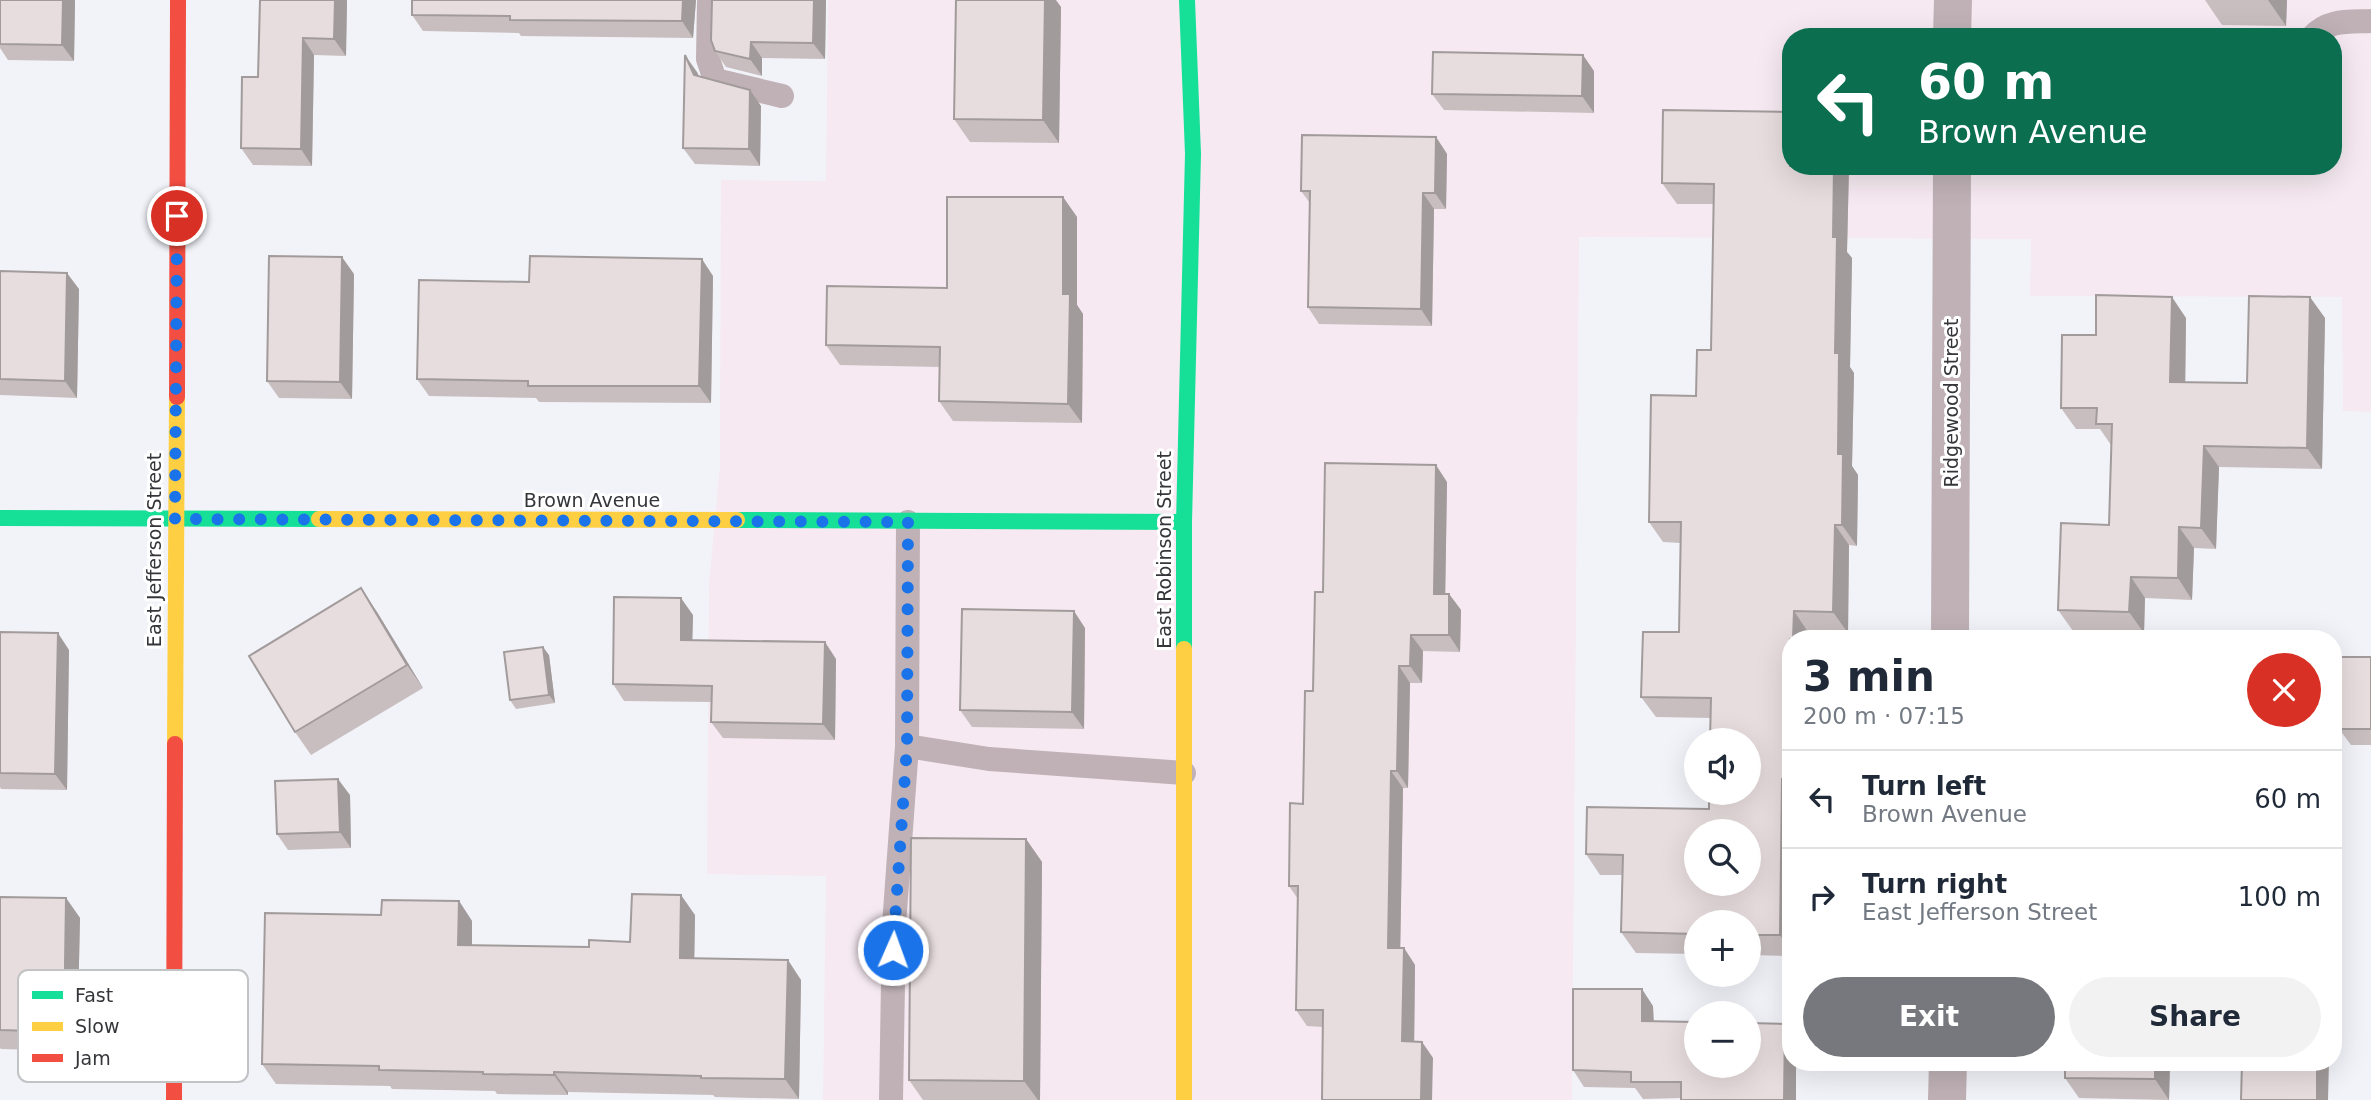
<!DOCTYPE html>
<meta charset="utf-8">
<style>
body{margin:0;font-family:"DejaVu Sans",sans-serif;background:#f2f2f3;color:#1f2937;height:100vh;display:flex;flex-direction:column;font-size:26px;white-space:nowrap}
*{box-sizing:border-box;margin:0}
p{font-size:23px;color:#747a83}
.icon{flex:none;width:38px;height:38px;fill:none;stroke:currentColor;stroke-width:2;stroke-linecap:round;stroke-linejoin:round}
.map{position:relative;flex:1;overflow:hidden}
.sheet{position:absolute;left:1782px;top:630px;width:560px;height:441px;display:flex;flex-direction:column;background:#fff;border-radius:28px;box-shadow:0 7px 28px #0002}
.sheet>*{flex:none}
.hud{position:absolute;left:1782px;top:28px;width:560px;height:147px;border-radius:28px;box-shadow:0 7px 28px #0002;background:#0b6e4f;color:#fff;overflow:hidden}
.tools{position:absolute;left:1684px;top:728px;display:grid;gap:14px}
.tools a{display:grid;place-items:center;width:77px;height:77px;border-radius:50%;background:#fff;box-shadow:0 7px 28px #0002;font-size:35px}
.pin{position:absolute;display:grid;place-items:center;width:60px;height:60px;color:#fff;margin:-30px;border:4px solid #fff;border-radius:50%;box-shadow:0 2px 7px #0007}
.me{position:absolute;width:77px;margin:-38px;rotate:2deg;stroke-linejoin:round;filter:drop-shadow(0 0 5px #0008)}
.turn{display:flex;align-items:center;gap:24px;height:147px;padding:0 21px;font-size:32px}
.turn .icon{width:91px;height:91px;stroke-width:2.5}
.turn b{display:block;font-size:49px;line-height:60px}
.round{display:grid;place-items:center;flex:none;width:74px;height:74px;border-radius:37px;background:#f2f2f3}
.headline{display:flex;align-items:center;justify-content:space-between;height:119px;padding:0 21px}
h1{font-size:42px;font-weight:700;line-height:52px}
.primary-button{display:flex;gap:14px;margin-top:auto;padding:14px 21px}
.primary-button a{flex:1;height:80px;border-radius:42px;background:#77787d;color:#fff;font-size:28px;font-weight:700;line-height:80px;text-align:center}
.primary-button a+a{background:#f2f2f3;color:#1f2937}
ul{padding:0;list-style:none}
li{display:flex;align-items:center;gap:21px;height:98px;padding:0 21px;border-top:2px solid #e0e1e3}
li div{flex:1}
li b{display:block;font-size:26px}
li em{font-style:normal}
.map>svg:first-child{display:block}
.commercial{fill:#f6e9f1;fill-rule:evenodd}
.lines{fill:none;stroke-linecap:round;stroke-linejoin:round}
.lane{stroke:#bfb1b5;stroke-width:24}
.street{stroke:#bfb1b5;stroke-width:38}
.fast{stroke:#16e098;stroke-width:16}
.slow{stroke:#ffcf43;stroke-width:16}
.jam{stroke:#f24e42;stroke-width:16}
.wall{fill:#c8bebf}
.shaded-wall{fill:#a29b9b}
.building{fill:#e8ddde;stroke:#a29b9b;stroke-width:2;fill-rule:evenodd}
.route{stroke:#1a73e8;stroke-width:12;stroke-dasharray:0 21.6}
.labels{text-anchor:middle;stroke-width:6;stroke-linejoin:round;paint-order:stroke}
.street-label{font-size:19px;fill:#35363a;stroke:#fff}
.key{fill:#fff;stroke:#c2c3c4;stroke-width:2}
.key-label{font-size:19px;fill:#35363a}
</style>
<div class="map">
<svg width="2371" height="1100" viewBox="0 0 2371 1100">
<rect width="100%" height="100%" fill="#f2f3f9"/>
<!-- commercial -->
<path class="commercial" d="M828,0H2371V412L2343,411L2342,297L2030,296L2031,239L1579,237L1572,1100H823L826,876L707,874L709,584L720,465L721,180L826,181ZM1790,37H2333V166H1790Z"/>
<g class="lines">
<!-- lane -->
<g class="lane">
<polyline points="709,0 708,59 715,80 782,96"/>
<path d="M2312,37C2328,19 2349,22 2371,21"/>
<polyline points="907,746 989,759 1184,773"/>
<polyline points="891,1100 894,925 907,746 908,522"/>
</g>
<!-- street -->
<g class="street">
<polyline points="1952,37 1953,0"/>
<polyline points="1950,639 1952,166"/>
<polyline points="1947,1100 1948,1062"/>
</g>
<!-- fast -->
<g class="fast">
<polyline points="0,518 319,519"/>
<polyline points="737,520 1184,522"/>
<polyline points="1184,649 1184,522 1193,154 1187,0"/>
</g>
<!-- slow -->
<g class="slow">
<polyline points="319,519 737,520"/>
<polyline points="1184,649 1184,1100"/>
<polyline points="175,744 177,397"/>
</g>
<!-- jam -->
<g class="jam">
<polyline points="177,397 178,0"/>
<polyline points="174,1100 175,744"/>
</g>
</g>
<!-- wall -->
<g class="wall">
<polygon points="0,0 75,0 74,61 8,60 0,48"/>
<polygon points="347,0 346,56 314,55 312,166 253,165 241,148 258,77"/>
<polygon points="412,0 696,0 693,38 521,36 519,33 423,31 412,15"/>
<polygon points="826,0 825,59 762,58 762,76 726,67 715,51"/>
<polygon points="2205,0 2287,0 2286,26 2222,25"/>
<polygon points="1061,7 1059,143 970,142 954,119"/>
<polygon points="1594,71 1594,113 1444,110 1432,94"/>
<polygon points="697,72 699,76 761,106 760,166 695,164 683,148"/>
<polygon points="1436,137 1447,154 1446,209 1434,209 1432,326 1319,324 1308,307 1310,203 1301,191"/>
<polygon points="1790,166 1849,166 1847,252 1852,258 1850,367 1854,373 1852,466 1858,475 1857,546 1849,545 1848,633 1808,632 1790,639 1790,956 1748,955 1748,922 1696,922 1696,954 1636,953 1621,932 1622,875 1600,875 1586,854 1709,809 1711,718 1656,717 1641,697 1679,632 1680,543 1663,542 1649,522 1696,396 1711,350 1714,204 1677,204 1662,183"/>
<polygon points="1063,197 1077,217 1077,305 1083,314 1082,423 953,421 939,401 939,367 840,365 826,345 947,288"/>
<polygon points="0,271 79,289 77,398 0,395"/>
<polygon points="354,274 352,399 279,398 267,381"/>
<polygon points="713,276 711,403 539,402 536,398 429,396 417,379 529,282"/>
<polygon points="2186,318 2185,382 2247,383 2325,318 2322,469 2219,467 2216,549 2194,548 2192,600 2145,598 2144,633 2073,631 2058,610 2109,525 2111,445 2100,429 2076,429 2061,408 2096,335"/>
<polygon points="1447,482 1445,594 1449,594 1461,610 1460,652 1423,651 1422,683 1410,683 1408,788 1403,788 1400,948 1404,948 1415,965 1414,1041 1422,1042 1433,1058 1323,1027 1307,1026 1296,1010 1298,899 1289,886 1303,804 1313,691 1323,592"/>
<polygon points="377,612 423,688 311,755 295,732"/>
<polygon points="693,615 692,640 836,659 835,740 723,738 711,722 711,702 624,701 613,684"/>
<polygon points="1085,628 1084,729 972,727 960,710"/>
<polygon points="0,632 69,650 67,790 1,789 0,787"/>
<polygon points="549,655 555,703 516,709 510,700"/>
<polygon points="2371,657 2371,745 2351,745 2339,729"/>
<polygon points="350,795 351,848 288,850 277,834"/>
<polygon points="1026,839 1042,862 1040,1100 923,1100 909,1080"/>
<polygon points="0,897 66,898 80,918 77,1051 1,1049 0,1048"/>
<polygon points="459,901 472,921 472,945 589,947 630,942 695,915 694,959 801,980 799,1099 715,1097 713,1095 568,1092 568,1095 497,1094 495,1091 392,1089 390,1086 276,1084 262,1064 381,915"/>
<polygon points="1653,1006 1654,1021 1790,1062 1796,1062 1796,1100 1681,1100 1681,1098 1643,1099 1635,1088 1584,1087 1573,1070"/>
<polygon points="2170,1062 2169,1100 2079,1098 2065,1078"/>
</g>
<!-- shaded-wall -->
<g class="shaded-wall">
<polygon points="63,0 75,0 74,61 62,45"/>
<polygon points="335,0 347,0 346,56 334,39"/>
<polygon points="683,0 696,0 693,38 682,21"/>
<polygon points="814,0 826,0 825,59 813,43"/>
<polygon points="1045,0 1056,0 1061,7 1059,143 1043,120"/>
<polygon points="2268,0 2287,0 2286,26"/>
<polygon points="303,38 314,55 312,166 301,149"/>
<polygon points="751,42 762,58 762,76 750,59"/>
<polygon points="685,55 697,72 705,91 694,75"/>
<polygon points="1583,55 1594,71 1594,113 1582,96"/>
<polygon points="750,90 761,106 760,166 749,149"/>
<polygon points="1436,137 1447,154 1446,209 1435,193"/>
<polygon points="1834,166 1849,166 1847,252 1852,258 1850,367 1854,373 1852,466 1858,475 1857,546 1842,525 1838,454 1833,237"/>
<polygon points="1423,193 1434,209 1432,326 1421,309"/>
<polygon points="1063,197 1077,217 1077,305 1083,314 1082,423 1068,404 1063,294"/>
<polygon points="342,257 354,274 352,399 340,382"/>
<polygon points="702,259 713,276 711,403 699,386"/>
<polygon points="67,273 79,289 77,398 65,381"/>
<polygon points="2172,297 2186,318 2185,403 2170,382"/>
<polygon points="2310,297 2325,318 2322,469 2307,448"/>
<polygon points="2204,446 2219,467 2216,549 2201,528"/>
<polygon points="1436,465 1447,482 1445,610 1434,594"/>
<polygon points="1835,525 1849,545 1848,633 1833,612"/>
<polygon points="2179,527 2194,548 2192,600 2178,578"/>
<polygon points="2131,577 2145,598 2144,633 2129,612"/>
<polygon points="361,588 377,612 423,688 407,665"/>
<polygon points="1449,594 1461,610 1460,652 1449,635"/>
<polygon points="681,598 693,615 692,656 681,640"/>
<polygon points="1074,611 1085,628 1084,729 1072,712"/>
<polygon points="1794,611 1808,632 1808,639 1793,639"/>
<polygon points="58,633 69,650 67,790 55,774"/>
<polygon points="1411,635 1423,651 1422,683 1410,666"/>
<polygon points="825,642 836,659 835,740 823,724"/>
<polygon points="543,647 549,655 555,703 549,695"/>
<polygon points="1399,666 1410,683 1408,788 1397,771"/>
<polygon points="1391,771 1403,788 1400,964 1388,948"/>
<polygon points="338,779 350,795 351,848 340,832"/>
<polygon points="1782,779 1790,790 1790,950 1780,935"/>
<polygon points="1026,839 1042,862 1040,1100 1038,1100 1024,1081"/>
<polygon points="681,895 695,915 694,978 680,958"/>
<polygon points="66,898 80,918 77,1051 64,1032"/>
<polygon points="459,901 472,921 472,964 458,945"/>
<polygon points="1404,948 1415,965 1414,1058 1402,1041"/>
<polygon points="788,960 801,980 799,1099 785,1079"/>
<polygon points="1642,989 1653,1006 1654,1038 1642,1021"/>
<polygon points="1785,1024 1790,1031 1790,1062 1796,1062 1796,1100 1784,1100"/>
<polygon points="1422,1042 1433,1058 1432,1100 1421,1100"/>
<polygon points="2155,1062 2170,1062 2169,1100 2155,1079"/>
<polygon points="2317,1062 2329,1062 2328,1100 2317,1100"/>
<polygon points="554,1072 568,1092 568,1095 554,1075"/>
</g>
<!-- building -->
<g class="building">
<polygon points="0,0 63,0 62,45 0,44"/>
<polygon points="260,0 335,0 334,39 303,38 301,149 241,148 242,77 258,77"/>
<polygon points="412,0 683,0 682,21 510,20 510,16 412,15"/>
<polygon points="712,0 814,0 813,43 751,42 750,59 715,51 711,40"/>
<polygon points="956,0 1045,0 1043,120 954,119"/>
<polygon points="1433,52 1583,55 1582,96 1432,94"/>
<polygon points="685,55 694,75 750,90 749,149 683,148"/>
<path d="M1663,110L1790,112V166H1834L1833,237H1837L1835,353H1839L1838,454H1843L1842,525H1835L1833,612L1794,611L1793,639H1790V779H1782L1780,935H1748V922H1696V934L1621,932L1623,855L1586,854L1587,807L1709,809V793H1748V740H1710L1711,698L1641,697L1643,632H1679L1681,522H1649L1651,395L1696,396L1697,350H1711L1714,184L1662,183ZM1696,831H1748V884H1696Z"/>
<polygon points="1302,135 1436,137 1435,193 1423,193 1421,309 1308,307 1310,191 1301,191"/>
<polygon points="947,197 1063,197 1063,294 1070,294 1068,404 939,401 940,347 826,345 827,286 947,288"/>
<polygon points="269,256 342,257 340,382 267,381"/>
<polygon points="530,256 702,259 699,386 528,386 528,381 417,379 419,280 529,282"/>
<polygon points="0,271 67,273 65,381 0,379"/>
<polygon points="2096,295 2172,297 2170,382 2247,383 2249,296 2310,297 2307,448 2204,446 2201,528 2179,527 2178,578 2131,577 2129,612 2058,610 2061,523 2109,525 2112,424 2096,424 2097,408 2061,408 2062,335 2096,335"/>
<polygon points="1325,463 1436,465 1434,594 1449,594 1449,635 1411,635 1410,666 1399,666 1397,771 1391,771 1388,948 1404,948 1402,1041 1422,1042 1421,1100 1322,1100 1323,1010 1296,1010 1298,886 1289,886 1290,803 1303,804 1305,691 1313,691 1315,592 1323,592"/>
<polygon points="361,588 407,665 295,732 249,656"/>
<polygon points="614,597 681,598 681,640 825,642 823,724 711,722 712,686 613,684"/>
<polygon points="962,609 1074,611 1072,712 960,710"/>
<polygon points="0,632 58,633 55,774 0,773"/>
<polygon points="543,647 549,695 510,700 504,652"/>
<polygon points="2340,657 2371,657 2371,729 2339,729"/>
<polygon points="338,779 340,832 277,834 275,781"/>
<polygon points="911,838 1026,839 1024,1081 909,1080"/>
<polygon points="632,894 681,895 680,958 788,960 785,1079 701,1078 701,1076 554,1072 554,1075 483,1074 483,1072 379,1070 379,1066 262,1064 265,913 381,915 382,900 459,901 458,945 589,947 589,940 630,942"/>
<polygon points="0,897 66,898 64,1032 0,1030"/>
<polygon points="1573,989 1642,989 1642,1021 1696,1022 1696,1066 1748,1066 1748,1023 1785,1024 1784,1100 1681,1100 1681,1082 1631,1082 1631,1072 1573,1070"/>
<polygon points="2065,1062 2155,1062 2155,1079 2065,1078"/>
<polygon points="2242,1062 2317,1062 2317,1100 2241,1100"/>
</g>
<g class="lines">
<!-- route -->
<polyline class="route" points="177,216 175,519 908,522 907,746 893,950"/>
</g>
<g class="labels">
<!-- street labels -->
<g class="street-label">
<text transform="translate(1951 403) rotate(-90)" y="7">Ridgewood Street</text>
<text x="592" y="507">Brown Avenue</text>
<text transform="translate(154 550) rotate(-90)" y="7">East Jefferson Street</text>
<text transform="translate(1164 550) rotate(-90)" y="7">East Robinson Street</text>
</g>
</g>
<!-- legend -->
<rect x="18" y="970" width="230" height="112" rx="10" class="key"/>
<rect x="32" y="991" width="31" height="8" fill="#16e098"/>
<rect x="32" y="1022" width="31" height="9" fill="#ffcf43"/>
<rect x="32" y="1054" width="31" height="8" fill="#f24e42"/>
<g class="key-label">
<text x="75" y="1002">Fast</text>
<text x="75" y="1033">Slow</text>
<text x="75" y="1065">Jam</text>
</g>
</svg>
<div class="tools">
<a><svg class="icon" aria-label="sound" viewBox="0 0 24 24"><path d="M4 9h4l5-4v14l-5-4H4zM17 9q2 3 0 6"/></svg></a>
<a><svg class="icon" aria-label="search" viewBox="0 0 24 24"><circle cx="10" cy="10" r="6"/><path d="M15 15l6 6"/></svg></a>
<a>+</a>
<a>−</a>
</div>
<div class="pin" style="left:177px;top:216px;background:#d93025"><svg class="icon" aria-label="arrive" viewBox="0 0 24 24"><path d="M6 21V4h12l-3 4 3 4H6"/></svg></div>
<svg class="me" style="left:893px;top:950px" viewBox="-20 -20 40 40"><circle r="17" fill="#1a73e8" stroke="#fff" stroke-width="3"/><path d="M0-11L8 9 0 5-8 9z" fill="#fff"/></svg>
<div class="hud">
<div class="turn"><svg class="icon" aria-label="left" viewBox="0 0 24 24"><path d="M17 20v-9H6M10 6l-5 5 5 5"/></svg><div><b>60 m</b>Brown Avenue</div></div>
</div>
<section class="sheet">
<div class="headline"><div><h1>3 min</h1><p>200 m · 07:15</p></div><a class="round" style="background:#d93025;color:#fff"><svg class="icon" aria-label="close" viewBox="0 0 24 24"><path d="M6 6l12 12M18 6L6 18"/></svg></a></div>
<ul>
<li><svg class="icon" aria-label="left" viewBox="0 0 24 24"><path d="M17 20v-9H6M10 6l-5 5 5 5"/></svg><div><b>Turn left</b><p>Brown Avenue</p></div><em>60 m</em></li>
<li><svg class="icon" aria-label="right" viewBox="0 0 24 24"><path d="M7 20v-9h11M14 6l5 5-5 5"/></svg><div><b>Turn right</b><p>East Jefferson Street</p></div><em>100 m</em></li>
</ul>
<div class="primary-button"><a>Exit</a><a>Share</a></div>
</section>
</div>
